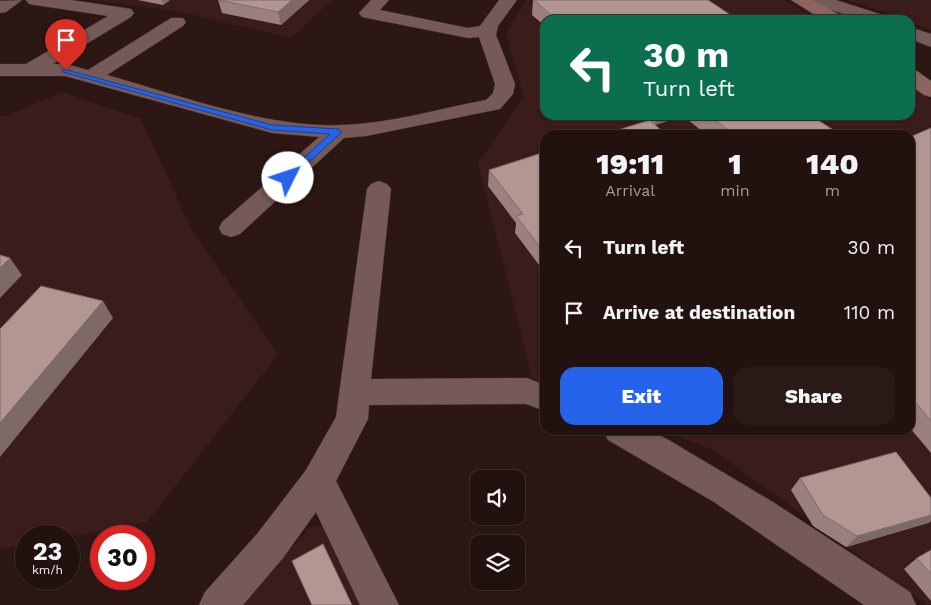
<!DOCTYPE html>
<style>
body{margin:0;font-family:"Work Sans",sans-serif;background:#291a18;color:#f1f3f6;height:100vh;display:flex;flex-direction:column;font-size:19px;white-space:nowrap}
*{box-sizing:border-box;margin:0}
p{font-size:16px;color:#a29d9e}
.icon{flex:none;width:28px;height:28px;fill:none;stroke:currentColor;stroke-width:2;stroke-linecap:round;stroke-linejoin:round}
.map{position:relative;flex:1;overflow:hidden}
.side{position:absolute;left:540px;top:130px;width:375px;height:305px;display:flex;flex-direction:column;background:#21110f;border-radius:15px;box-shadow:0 1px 4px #0004,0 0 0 1px #3e312f}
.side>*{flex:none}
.banner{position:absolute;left:540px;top:15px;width:375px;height:105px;border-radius:15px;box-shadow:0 1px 4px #0004,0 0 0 1px #3e312f;background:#0b6e4f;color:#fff;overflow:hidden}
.buttons{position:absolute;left:470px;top:470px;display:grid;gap:10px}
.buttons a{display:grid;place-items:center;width:55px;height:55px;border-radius:10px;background:#21110f;box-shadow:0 1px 4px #0004,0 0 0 1px #3e312f;font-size:25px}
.speed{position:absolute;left:15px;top:525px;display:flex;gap:10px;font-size:25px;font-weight:700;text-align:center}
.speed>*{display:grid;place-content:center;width:65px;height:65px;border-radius:50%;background:#21110f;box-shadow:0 1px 4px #0004,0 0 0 1px #3e312f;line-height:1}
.speed small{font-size:12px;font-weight:400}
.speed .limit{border:8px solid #d22;background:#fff;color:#111}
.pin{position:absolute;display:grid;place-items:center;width:42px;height:42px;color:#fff;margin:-51px -21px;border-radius:50% 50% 50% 0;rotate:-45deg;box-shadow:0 0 5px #0007}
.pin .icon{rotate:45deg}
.me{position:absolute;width:55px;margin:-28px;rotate:49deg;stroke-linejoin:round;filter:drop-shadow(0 0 4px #0008)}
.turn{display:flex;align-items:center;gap:18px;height:105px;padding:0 20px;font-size:22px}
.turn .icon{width:65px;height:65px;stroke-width:2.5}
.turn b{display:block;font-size:35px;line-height:42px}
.eta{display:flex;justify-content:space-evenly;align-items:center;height:85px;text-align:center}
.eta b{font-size:30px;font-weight:800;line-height:35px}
.button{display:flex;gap:10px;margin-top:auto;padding:10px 20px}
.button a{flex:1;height:58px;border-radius:15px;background:#2563eb;color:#fff;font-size:20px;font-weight:800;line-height:58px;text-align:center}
.button a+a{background:#291a18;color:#f1f3f6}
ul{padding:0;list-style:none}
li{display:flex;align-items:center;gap:15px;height:65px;padding:0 20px}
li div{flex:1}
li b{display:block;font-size:19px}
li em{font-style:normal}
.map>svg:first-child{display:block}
.built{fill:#3a1d1a}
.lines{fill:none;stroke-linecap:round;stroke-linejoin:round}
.street-casing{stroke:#423230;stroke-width:1}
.secondary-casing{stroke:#423230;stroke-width:1}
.street{fill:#755a57;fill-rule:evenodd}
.secondary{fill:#8f6460;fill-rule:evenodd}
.wall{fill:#9a817e}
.shaded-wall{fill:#7d6966}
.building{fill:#b39692;stroke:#7d6966}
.route{fill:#2563eb;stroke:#184099}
</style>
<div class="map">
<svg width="931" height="605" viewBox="0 0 931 605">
<rect width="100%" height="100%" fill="#2c1714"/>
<!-- built -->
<g class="built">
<polygon points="91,0 332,0 291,38 177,11"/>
<polygon points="526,0 784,0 820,20 545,20 545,115 910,115 910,85 931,100 931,605 927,605 713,450 662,430 910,430 910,135 545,135 545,383 532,378 478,163 524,97 506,34"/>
<polygon points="846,0 931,0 931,30 910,22 910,20"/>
<polygon points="62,92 141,119 190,226 278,355 147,522 69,537 26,536 26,545 0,549 0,115 6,116"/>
<polygon points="310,527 329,527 367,605 240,605"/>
</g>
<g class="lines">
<!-- street casing -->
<g class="street-casing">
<g id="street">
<polygon points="22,0 6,12 0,13 0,1"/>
<path d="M26,0H71L125,8L131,9L134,13L131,17L53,64H66L88,70L171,18H183L186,22L183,26L107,75C178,95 267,128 340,125C389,124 438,109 486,100L493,93L495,84L479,37L468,38L362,17L359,13L371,0H389L380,10L468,28L480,26L499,0H517L498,26L496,35L515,84L513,94L500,109L366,136L344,138L240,234L231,237L222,234L219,228L222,222L319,137L272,133L65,76H0V64H26L108,16L35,5L29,4Z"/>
<polygon points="810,0 836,0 886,16 889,20 862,20 813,4"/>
<polygon points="910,27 931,34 931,47 910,39"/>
<polygon points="379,181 387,184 391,189 371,379 527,378 545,385 545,411 526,404 369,405 368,419 336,481 399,605 360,605 316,512 283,558 243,605 199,605 205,592 257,534 306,470 336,417 367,189 371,184"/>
<polygon points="603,430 649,430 667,439 773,502 910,592 916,605 864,605 714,502 608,440"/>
</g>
</g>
<!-- secondary casing -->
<g class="secondary-casing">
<g id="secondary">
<polygon points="791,0 813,0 842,16 845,20 823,20"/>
<polygon points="910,69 917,71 931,81 931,97 924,95 910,85"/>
</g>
</g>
<!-- street -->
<use href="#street" class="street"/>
<!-- secondary -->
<use href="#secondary" class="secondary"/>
</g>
<!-- wall -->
<g class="wall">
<polygon points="138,0 170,0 163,5"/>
<polygon points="218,0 309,0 281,25 222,13"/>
<polygon points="533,0 708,0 738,20 545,20 545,26 532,15"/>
<polygon points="644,115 826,115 816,119 841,135 707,135 683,116 655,125"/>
<polygon points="931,128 931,453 910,428 910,137"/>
<polygon points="545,152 545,273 515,233 516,223 488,186 489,170"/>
<polygon points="800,478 931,498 931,521 928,523 846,547 813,526 791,490"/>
<polygon points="931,550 931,601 904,569 917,558"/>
</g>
<!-- shaded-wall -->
<g class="shaded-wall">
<polygon points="162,0 170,0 163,5"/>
<polygon points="292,0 309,0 281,25 278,12"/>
<polygon points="657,115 683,115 683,116 655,125"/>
<polygon points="799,115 826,115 795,126"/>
<polygon points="10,258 22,275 0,298 0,268"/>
<polygon points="103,301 113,318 0,457 0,423"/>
<polygon points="931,515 931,521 928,523 846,547 857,536"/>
</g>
<!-- building -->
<g class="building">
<polygon points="218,0 292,0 278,12"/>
<polygon points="534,0 708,0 738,20 557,20"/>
<polygon points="708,115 810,115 841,135 735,135"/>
<polygon points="650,120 666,135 602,135"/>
<polygon points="931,128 931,421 910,396 910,137"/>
<polygon points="545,152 545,253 516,216 523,214 489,170"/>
<polygon points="0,255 10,258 0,268"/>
<polygon points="41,286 103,301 0,423 0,329"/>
<polygon points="896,452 931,498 931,515 857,536 823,515 800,478"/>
<polygon points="323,544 352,605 312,605 292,561"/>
<polygon points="931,550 931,574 917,558"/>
</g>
<!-- route -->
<polygon class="route" points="63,69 272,125 338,129 342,132 288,181 284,180 284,176 330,134 272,130 63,72"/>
</svg>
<div class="buttons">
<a><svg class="icon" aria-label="sound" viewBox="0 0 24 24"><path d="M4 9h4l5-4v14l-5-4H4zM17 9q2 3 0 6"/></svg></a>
<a><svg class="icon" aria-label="layers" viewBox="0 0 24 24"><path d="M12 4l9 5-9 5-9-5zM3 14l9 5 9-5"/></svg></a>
</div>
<div class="speed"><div>23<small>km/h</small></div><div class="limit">30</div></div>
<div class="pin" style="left:66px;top:70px;background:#d93025"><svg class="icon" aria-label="arrive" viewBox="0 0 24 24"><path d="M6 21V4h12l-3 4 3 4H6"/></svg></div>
<svg class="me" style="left:288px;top:178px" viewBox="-20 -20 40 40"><circle r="19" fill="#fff"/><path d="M0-13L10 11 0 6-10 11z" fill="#2563eb"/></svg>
<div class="banner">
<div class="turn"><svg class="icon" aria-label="left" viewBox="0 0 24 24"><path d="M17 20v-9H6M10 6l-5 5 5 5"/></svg><div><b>30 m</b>Turn left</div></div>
</div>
<section class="side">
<div class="eta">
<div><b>19:11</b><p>Arrival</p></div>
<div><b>1</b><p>min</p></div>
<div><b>140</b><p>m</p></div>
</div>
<ul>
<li><svg class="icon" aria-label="left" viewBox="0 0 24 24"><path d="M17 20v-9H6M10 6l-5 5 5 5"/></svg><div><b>Turn left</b></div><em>30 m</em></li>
<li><svg class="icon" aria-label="arrive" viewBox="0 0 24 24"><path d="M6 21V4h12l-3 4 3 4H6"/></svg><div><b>Arrive at destination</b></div><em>110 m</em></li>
</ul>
<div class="button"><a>Exit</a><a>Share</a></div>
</section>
</div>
